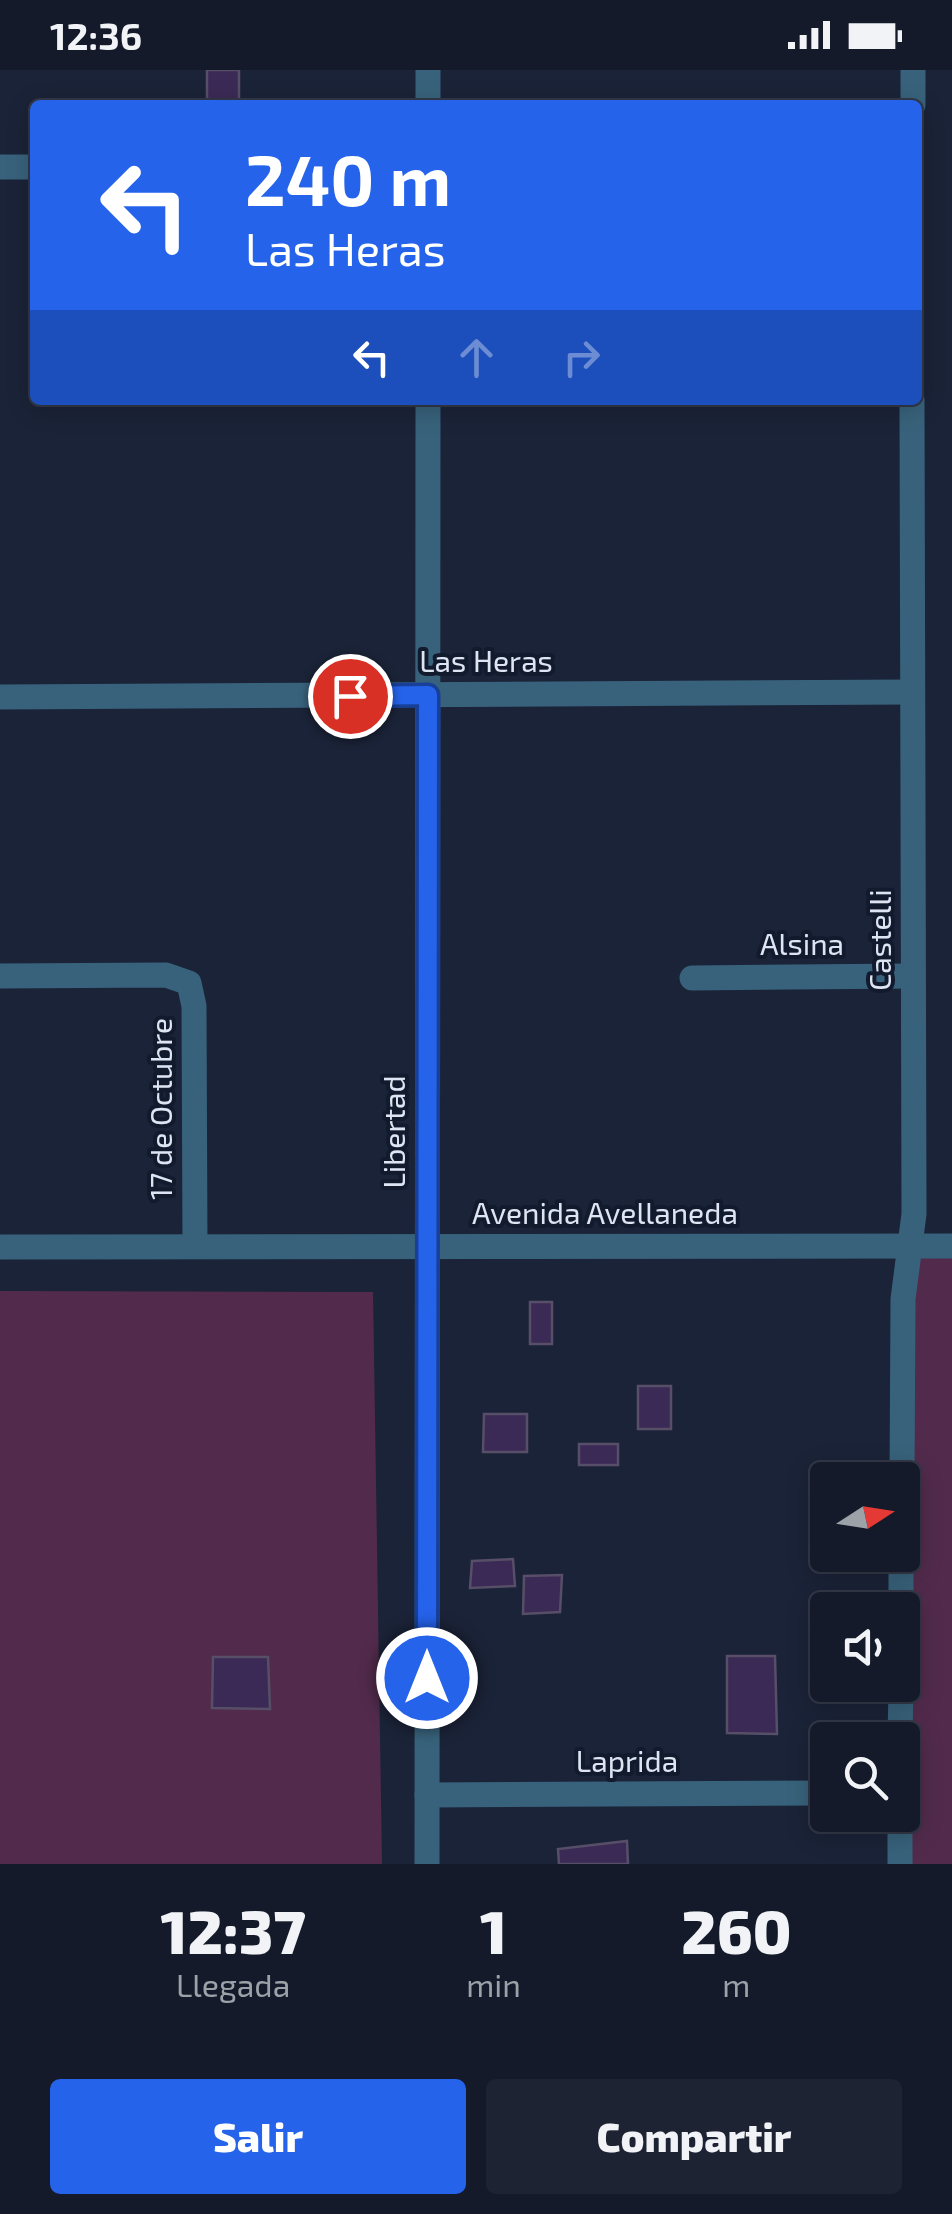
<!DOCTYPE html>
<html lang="es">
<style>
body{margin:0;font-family:"Exo 2",sans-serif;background:#1d2332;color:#f1f3f6;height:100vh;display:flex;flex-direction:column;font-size:38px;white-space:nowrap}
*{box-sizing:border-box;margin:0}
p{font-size:32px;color:#9da1a8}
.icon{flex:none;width:55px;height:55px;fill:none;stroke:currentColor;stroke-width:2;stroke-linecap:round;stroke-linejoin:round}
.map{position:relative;height:1794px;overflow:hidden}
.sheet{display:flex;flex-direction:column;background:#141a2a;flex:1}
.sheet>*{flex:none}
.top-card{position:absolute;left:30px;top:30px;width:892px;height:305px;border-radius:10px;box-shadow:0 5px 25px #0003,0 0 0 2px #333847;background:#2563eb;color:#fff;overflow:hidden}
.needle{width:65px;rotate:78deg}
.fabs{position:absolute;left:810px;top:1392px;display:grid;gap:20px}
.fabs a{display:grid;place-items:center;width:110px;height:110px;border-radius:10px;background:#141a2a;box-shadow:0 5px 25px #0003,0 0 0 2px #333847;font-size:50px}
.pin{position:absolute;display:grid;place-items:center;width:85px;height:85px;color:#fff;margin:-42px;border:5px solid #fff;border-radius:50%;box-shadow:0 2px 10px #0007}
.me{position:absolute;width:110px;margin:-55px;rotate:0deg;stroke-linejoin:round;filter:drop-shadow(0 0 8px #0008)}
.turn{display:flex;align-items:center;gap:35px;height:210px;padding:0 50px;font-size:45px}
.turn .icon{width:130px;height:130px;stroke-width:2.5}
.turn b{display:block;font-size:70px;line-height:85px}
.lanes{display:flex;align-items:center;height:95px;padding:0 50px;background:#0003;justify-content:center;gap:50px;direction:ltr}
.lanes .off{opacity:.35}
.eta{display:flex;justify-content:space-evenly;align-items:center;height:170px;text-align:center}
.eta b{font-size:60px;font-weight:800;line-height:70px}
.button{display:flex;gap:20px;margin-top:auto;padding:20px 50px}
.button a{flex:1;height:115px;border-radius:10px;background:#2563eb;color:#fff;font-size:40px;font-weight:800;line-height:115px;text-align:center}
.button a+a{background:#1d2332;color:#f1f3f6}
.status{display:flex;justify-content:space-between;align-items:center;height:70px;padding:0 50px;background:#141a2a;direction:ltr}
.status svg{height:28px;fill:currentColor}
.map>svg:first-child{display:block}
.green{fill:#522b4c}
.building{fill:#3b2a56;stroke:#574e67;stroke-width:2.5}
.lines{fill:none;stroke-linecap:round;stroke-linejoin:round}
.minor{stroke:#38627b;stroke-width:25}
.route-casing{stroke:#184099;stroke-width:25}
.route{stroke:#2563eb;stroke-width:18}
.labels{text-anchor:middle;stroke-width:8;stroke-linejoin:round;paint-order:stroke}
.street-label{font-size:30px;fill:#dee4f2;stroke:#121a2e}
</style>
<div class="status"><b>12:36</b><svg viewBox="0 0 49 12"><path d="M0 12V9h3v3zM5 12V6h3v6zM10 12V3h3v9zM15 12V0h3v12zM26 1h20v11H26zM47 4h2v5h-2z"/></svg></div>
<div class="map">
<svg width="952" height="1794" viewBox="0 0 952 1794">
<rect width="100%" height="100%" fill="#1b2338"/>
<!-- green -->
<g class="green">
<polygon points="910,1176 952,1176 952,1794 900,1794 902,1410"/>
<polygon points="0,1221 373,1222 382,1794 0,1794"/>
</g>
<!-- building -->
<g class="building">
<rect x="207" y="0" width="32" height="35"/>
<rect x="530" y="1232" width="22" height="42"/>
<rect x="638" y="1316" width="33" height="43"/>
<polygon points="484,1344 527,1344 527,1382 483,1382"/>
<rect x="579" y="1374" width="39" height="21"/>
<polygon points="513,1489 515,1516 470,1518 472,1491"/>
<polygon points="562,1505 560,1542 523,1544 524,1506"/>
<polygon points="727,1586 775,1586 777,1664 727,1663"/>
<polygon points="213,1587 268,1587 270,1639 212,1638"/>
<polygon points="627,1771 628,1794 559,1794 558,1779"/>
</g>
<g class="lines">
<!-- minor -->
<g class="minor">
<polyline points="428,35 428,0"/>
<polyline points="913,35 913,0"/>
<polyline points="0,97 35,97"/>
<polyline points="0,627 912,622"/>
<polyline points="0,906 166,905 189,913 194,936 195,1176"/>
<polyline points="692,908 913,906"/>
<polyline points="0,1177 952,1176"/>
<polyline points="902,1410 903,1229 914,1144 912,330"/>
<polyline points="901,1540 901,1485"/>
<polyline points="900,1670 901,1615"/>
<polyline points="427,1725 828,1723"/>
<polyline points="427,1794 428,330"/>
<polyline points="900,1794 900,1745"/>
</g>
</g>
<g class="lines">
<!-- route casing -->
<g class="route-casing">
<polyline id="route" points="350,626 428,625 427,1608"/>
</g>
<!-- route -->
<use href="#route" class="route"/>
</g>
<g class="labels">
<!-- street labels -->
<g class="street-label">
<text x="486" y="602">Las Heras</text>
<text transform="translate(881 870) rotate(-90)" y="10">Castelli</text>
<text x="802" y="885">Alsina</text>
<text transform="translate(162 1039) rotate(-90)" y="10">17 de Octubre</text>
<text transform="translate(395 1062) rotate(-90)" y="10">Libertad</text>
<text x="605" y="1154">Avenida Avellaneda</text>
<text x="627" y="1702">Laprida</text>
</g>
</g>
</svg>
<div class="fabs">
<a><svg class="needle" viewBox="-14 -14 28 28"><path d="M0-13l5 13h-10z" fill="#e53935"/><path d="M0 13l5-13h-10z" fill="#9da1a8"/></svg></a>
<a><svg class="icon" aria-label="sound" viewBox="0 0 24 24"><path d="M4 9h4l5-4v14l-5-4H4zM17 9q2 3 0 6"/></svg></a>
<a><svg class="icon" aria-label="search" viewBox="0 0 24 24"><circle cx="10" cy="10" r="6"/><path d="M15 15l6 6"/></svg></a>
</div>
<div class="pin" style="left:350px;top:626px;background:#d93025"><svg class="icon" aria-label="arrive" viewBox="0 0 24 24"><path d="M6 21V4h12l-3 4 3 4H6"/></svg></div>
<svg class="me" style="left:427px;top:1608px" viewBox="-20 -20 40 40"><circle r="17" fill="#2563eb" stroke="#fff" stroke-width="3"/><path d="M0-11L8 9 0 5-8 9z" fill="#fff"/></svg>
<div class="top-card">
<div class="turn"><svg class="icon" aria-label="left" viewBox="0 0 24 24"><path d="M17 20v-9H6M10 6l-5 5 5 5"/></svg><div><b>240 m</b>Las Heras</div></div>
<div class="lanes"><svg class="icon" aria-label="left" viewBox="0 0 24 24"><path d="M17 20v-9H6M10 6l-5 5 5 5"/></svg><svg class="icon off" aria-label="ahead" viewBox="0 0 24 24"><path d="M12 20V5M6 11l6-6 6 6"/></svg><svg class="icon off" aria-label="right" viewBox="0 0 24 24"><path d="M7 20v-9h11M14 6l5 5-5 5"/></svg></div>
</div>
</div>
<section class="sheet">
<div class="eta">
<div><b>12:37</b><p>Llegada</p></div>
<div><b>1</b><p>min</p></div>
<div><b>260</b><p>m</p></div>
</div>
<div class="button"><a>Salir</a><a>Compartir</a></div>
</section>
